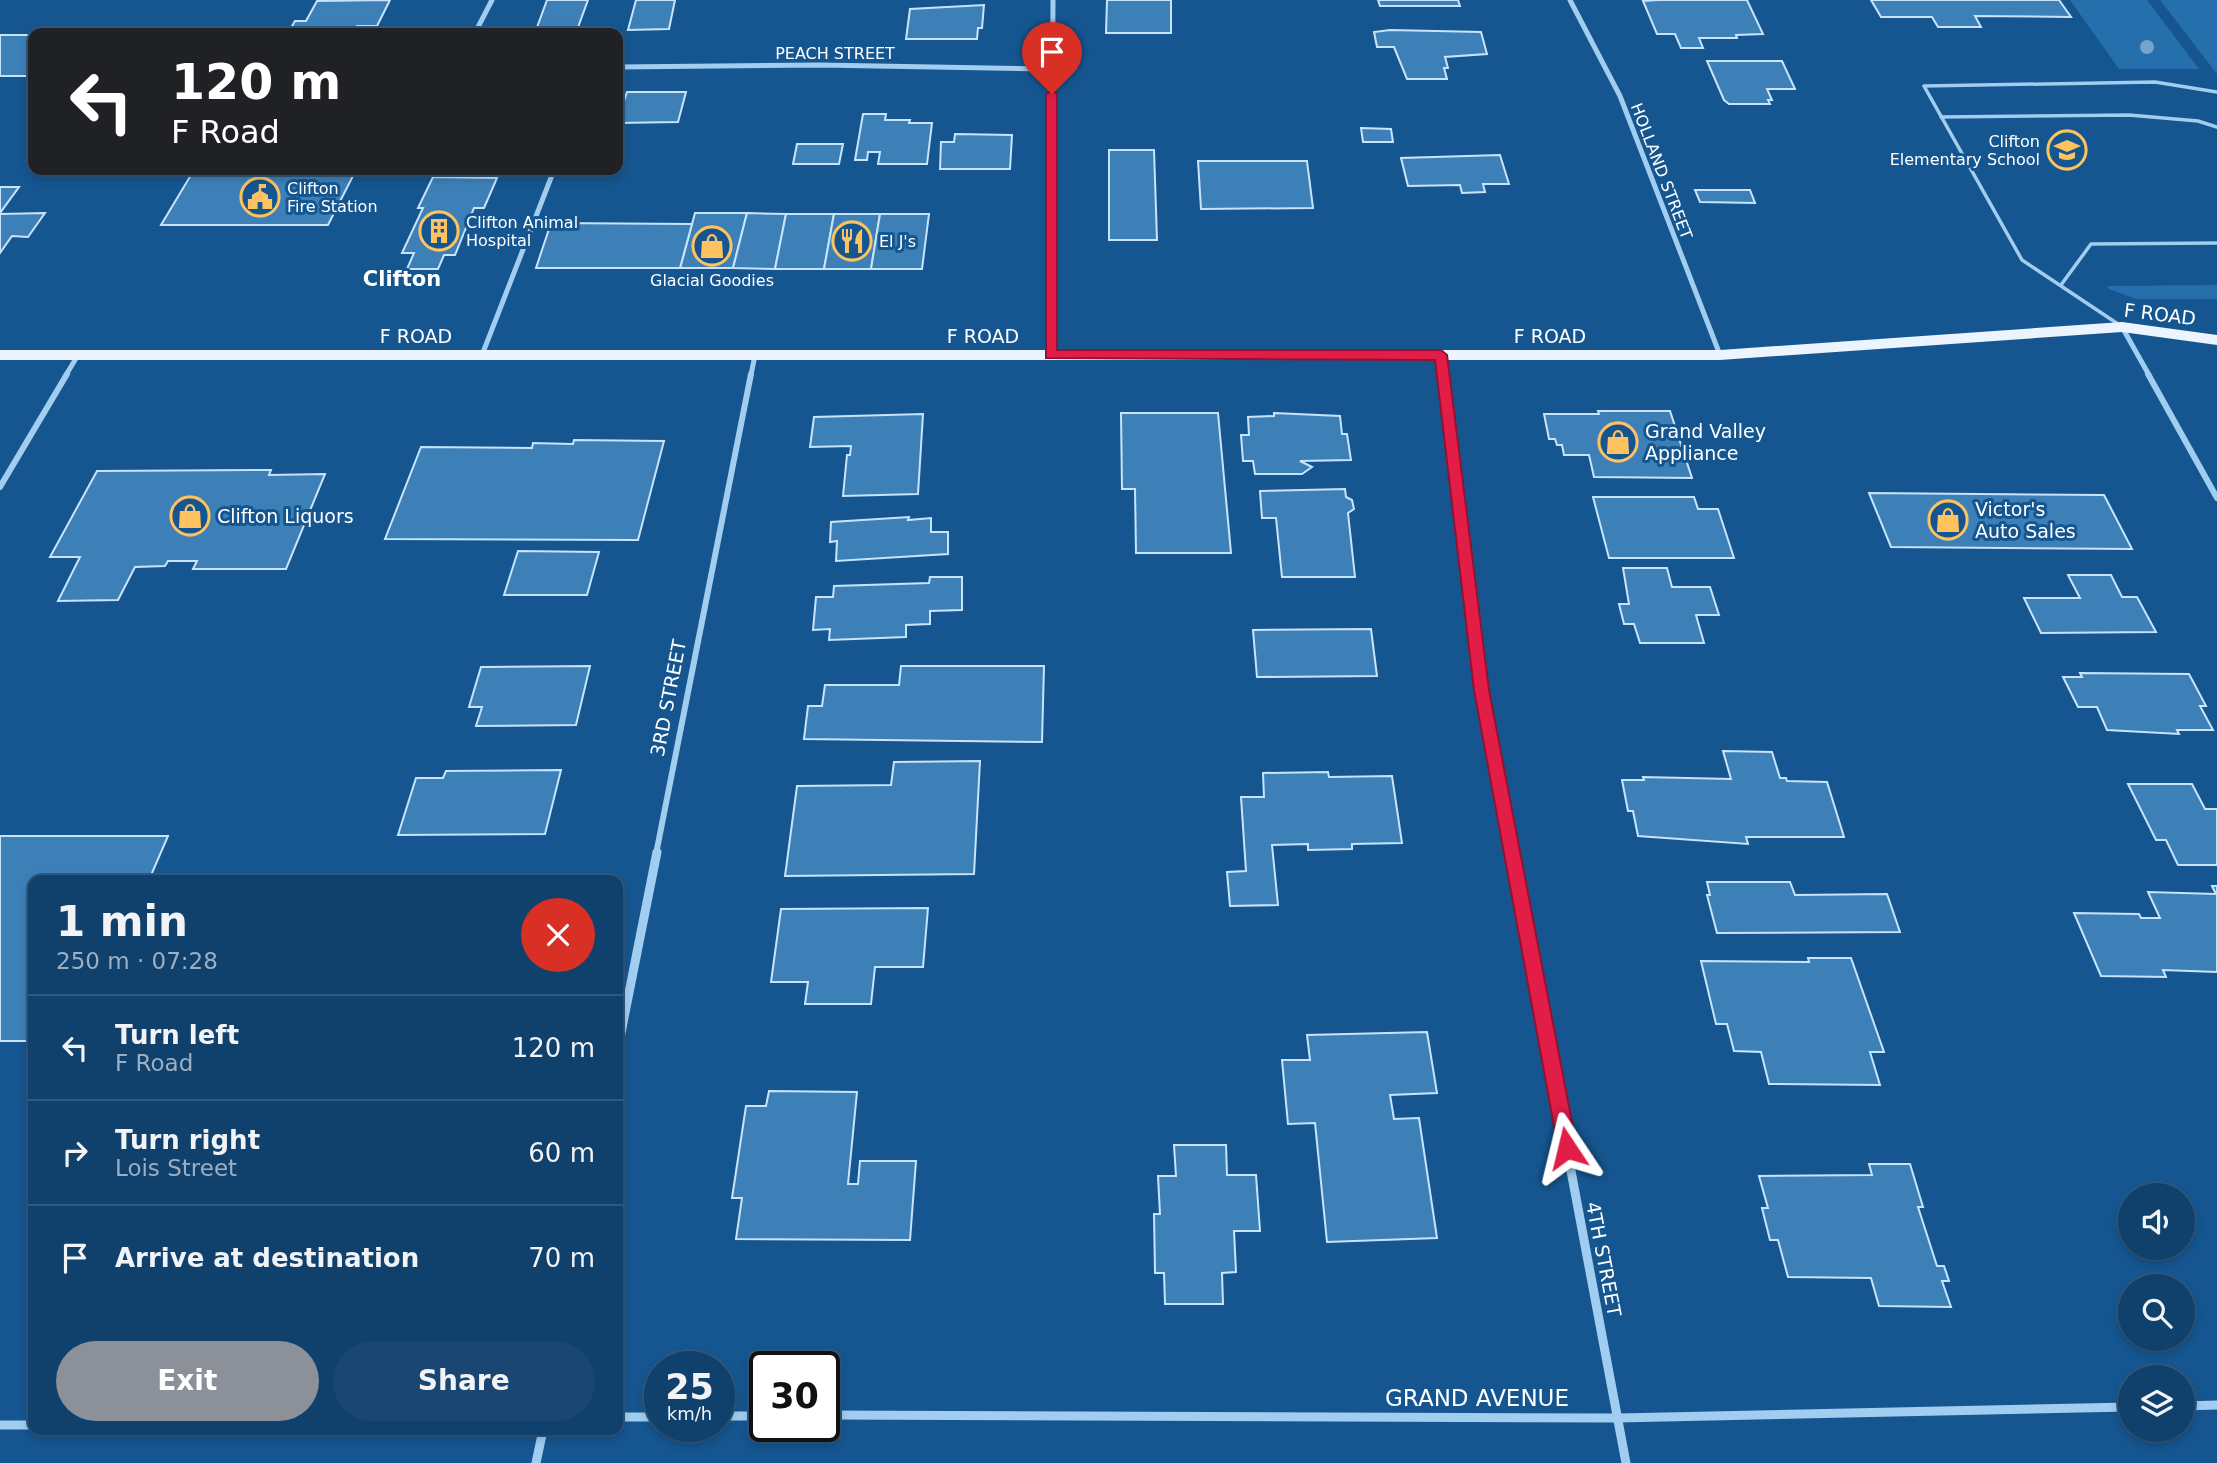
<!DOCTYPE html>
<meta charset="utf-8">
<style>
body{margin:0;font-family:"DejaVu Sans",sans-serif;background:#194772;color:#f1f3f6;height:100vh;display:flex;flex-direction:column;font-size:26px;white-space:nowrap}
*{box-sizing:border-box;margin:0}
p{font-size:23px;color:#9cafc2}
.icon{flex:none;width:38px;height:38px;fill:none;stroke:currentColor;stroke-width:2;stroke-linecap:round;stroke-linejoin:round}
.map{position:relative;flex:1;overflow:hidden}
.drawer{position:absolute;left:28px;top:875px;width:595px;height:560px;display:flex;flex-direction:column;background:#10406c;border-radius:14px;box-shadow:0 4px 10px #0003,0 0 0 2px #30597f}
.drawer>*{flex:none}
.top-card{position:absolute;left:28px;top:28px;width:595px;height:147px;border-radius:14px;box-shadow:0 4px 10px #0003,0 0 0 2px #30597f;background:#202124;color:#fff;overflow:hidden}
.fabs{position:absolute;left:2118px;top:1183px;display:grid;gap:14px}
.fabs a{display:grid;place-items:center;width:77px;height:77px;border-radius:50%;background:#10406c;box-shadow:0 4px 10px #0003,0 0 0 2px #30597f;font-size:35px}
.speed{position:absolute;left:644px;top:1351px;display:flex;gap:14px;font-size:35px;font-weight:700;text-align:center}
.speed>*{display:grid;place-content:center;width:91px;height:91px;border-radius:50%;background:#10406c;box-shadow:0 4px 10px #0003,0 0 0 2px #30597f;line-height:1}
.speed small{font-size:18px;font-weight:400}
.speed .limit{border:4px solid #111;border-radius:10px;background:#fff;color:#111}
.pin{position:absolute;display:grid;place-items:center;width:60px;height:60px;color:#fff;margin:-72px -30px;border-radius:50% 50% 50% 0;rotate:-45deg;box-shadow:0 0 7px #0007}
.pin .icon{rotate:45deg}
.me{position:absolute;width:77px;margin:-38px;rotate:350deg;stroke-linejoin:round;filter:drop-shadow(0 0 5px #0008)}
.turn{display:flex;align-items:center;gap:24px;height:147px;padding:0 28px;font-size:32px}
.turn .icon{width:91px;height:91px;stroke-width:2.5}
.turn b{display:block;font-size:49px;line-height:60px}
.round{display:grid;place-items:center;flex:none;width:74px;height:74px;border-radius:37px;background:#194772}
.headline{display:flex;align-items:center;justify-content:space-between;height:119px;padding:0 28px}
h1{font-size:42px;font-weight:800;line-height:52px}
.cta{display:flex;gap:14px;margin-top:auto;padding:14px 28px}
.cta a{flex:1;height:80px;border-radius:42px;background:#8c9099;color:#fff;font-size:28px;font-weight:800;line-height:80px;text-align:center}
.cta a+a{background:#194772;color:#f1f3f6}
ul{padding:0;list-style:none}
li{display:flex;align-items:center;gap:21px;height:105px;padding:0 28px;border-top:2px solid #30597f}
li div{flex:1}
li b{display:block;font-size:26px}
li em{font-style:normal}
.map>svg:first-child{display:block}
.green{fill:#246fac}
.building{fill:#3d80b8;stroke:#c8e4fc;stroke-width:2}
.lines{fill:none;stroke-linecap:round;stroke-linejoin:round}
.service{stroke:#a1cdf0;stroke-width:3.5}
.minor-far2{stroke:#a1cdf0;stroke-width:5}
.minor-far1{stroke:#a1cdf0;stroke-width:6}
.minor{stroke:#a1cdf0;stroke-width:9}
.primary{fill:#ebf4ff;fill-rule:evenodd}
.tree{fill:#77a4cb}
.route{fill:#e11d48;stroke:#92132f;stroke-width:2}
.labels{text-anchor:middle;stroke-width:6;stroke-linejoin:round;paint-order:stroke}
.far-street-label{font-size:16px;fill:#fff;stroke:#155690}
.far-poi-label{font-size:16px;fill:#fff;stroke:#155690;text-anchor:start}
.street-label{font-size:19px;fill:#fff;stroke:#155690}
.poi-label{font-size:19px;fill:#fff;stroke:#155690;text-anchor:start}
.far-district-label{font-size:21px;font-weight:bold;fill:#fff;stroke:#155690}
.near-street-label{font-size:23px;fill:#fff;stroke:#155690}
</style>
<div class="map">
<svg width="2217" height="1463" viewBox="0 0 2217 1463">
<rect width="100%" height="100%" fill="#155690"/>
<!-- green -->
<g class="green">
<polygon points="2070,0 2147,0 2199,69 2119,69"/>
<polygon points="2160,0 2217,0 2217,74"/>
<polygon points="2217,285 2217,299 2136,299 2109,289 2107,286"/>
</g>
<!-- building -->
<g class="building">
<polygon points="390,0 377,26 357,26 353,33 288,33 295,21 306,21 317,1"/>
<polygon points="547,0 588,0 577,30 574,30 572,33 536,30"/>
<polygon points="636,0 675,0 669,29 628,30"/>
<polygon points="1107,0 1171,0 1171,33 1106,33"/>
<polygon points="1378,0 1458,0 1460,6 1380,6"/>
<polygon points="1659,0 1747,0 1763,34 1736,35 1737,38 1699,38 1703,48 1681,48 1675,34 1657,34 1643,1"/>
<polygon points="1871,0 2059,0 2071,17 1975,16 1981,27 1938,27 1932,17 1881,17"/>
<polygon points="984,5 982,28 978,28 977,39 906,39 910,9"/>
<polygon points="1390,30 1481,32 1487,54 1445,57 1448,68 1444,68 1447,79 1407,79 1394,47 1377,47 1374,32"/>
<rect x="0" y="35" width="33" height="41"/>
<polygon points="1707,61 1782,61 1795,89 1767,89 1772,100 1768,100 1770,104 1729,104 1724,100"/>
<polygon points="627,92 686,92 678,122 618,123 621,110 618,110 618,104 623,104"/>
<polygon points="863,114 886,114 885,120 910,120 909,123 932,123 927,164 878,164 880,152 868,152 867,160 855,160"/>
<polygon points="1361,128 1391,129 1393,142 1363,142"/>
<polygon points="955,134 1012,135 1010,169 940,169 941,142 954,142"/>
<polygon points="797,144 843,144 839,164 793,164"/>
<polygon points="1109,150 1154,150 1157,240 1109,240"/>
<polygon points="1500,155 1509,184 1483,184 1485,192 1462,193 1460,185 1408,186 1401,158"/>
<polygon points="1198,161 1307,161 1313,208 1201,209"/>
<polygon points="194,170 356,170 328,225 161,225"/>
<polygon points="433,177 497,178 484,208 474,208 455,255 444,255 438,269 407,269 414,253 402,253 423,208 418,208"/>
<polygon points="0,187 19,187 0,213"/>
<polygon points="1695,190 1750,190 1755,203 1700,202"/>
<polygon points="45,213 28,237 12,236 0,253 0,214"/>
<polygon points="695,213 747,213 733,268 680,268"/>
<polygon points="747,213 786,214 775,269 733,268"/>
<polygon points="786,214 834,214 824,269 775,269"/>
<polygon points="834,214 880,214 871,269 824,269"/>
<polygon points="880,214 929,214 922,269 871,269"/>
<polygon points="551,223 692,224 680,268 536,268"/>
<polygon points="1598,411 1670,411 1692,478 1594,477 1589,455 1564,455 1562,445 1557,445 1555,439 1549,439 1544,414 1599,414"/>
<polygon points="1121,413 1218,413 1231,553 1136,553 1135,489 1122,489"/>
<polygon points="1274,413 1340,416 1342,434 1347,434 1351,460 1300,461 1312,467 1302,474 1255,474 1253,461 1243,461 1241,435 1249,435 1248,417 1274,416"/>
<polygon points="923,414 918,494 843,496 847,455 850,455 851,446 810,447 814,417"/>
<polygon points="574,440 664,441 638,540 385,539 421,447 532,448 533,443 573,444"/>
<polygon points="271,470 269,475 325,474 286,569 193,569 197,561 168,561 165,566 135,567 118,600 58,601 80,557 50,557 97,471"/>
<polygon points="1345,489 1346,497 1352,500 1354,509 1348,513 1355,577 1282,577 1276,518 1262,518 1260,491"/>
<polygon points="1869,493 2104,495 2132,549 1891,547"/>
<polygon points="1593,497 1694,497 1698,509 1718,509 1734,558 1609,558"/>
<polygon points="909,517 908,520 931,518 931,532 948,532 948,554 836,561 837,541 830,542 831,522"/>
<polygon points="518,551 599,552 587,595 504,595"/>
<polygon points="1623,568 1667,568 1672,587 1710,587 1719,615 1696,615 1704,643 1640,643 1634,624 1624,624 1619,604 1629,604"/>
<polygon points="2068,575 2111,575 2122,597 2137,597 2156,632 2041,633 2024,598 2080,598"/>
<polygon points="930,577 962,577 962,610 930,611 930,624 906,625 906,637 829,640 830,629 813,630 816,597 833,597 834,586 929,583"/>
<polygon points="1371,629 1377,676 1257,677 1253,630"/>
<polygon points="590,666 576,725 476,726 482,707 469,707 481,667"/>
<polygon points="901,666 1044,666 1042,742 804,739 808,706 822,706 825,685 899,685"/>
<polygon points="2080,673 2189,674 2206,706 2200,706 2213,730 2177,730 2179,734 2107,730 2097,707 2078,707 2063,677 2082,677"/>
<polygon points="1723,751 1772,752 1780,778 1786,778 1787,781 1827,782 1844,837 1746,837 1748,844 1638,836 1633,811 1628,811 1622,780 1644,780 1643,777 1731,779"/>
<polygon points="980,761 974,874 785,876 797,786 891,785 894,762"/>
<polygon points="561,770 545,834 398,835 416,778 443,778 446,771"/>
<polygon points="1328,772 1329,777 1392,776 1402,843 1352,844 1352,849 1308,850 1308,844 1272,845 1278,905 1230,906 1227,872 1246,871 1241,797 1264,797 1263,773"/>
<polygon points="2128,784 2192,784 2205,809 2217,809 2217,865 2178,865 2166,840 2156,840"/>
<polygon points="0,836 168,836 149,880 33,880 33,1041 0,1041"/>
<polygon points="1707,882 1790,882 1795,895 1887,894 1900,932 1717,933 1707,895 1710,895"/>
<polygon points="2212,886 2217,886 2217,972 2163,970 2166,977 2101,976 2074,913 2139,914 2141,918 2160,918 2148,892 2216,894"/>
<polygon points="928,908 923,967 875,967 871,1004 805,1004 808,982 771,982 781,909"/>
<polygon points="1808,958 1851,958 1884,1052 1870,1052 1880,1085 1769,1084 1761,1052 1734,1051 1727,1024 1716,1024 1701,961 1809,962"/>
<polygon points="1427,1032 1437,1093 1390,1095 1394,1119 1419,1118 1437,1238 1327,1242 1315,1123 1288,1124 1282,1060 1310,1060 1307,1035"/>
<polygon points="769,1091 857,1092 848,1184 858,1184 860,1161 916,1161 910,1240 736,1239 742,1198 732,1198 746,1106 766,1106"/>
<polygon points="1174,1145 1226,1145 1227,1175 1256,1175 1260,1231 1234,1231 1236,1272 1222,1273 1223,1304 1165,1304 1164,1273 1155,1273 1154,1214 1160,1214 1158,1176 1176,1176"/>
<polygon points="1869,1164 1910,1164 1923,1207 1918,1207 1937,1266 1944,1266 1949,1281 1942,1281 1951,1307 1879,1306 1871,1278 1788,1277 1778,1240 1770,1240 1762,1208 1768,1208 1759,1176 1872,1175"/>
</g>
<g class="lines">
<!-- service -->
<g class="service">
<polyline points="1941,117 2129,115 2198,121 2217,127"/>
<polyline points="2061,285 2091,244 2217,243"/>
<polyline points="2121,326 2022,260 1924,86 2155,82 2217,92"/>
</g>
<!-- minor-far2 -->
<g class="minor-far2">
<polyline points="1570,0 1620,96 1720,355"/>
<polyline points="475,33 492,0"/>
<polyline points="618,67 820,65 1052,69"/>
<polyline points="2122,327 2149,375"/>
<polyline points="482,355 554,170"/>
<polyline points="1051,355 1053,0"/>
<polyline points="1441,355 1443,375"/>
<polyline points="66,375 78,355"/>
<polyline points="751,375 755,355"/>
</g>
<!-- minor-far1 -->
<g class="minor-far1">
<polyline points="1443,374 1481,690 1512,854"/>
<polyline points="2148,374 2217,498"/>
<polyline points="0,487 67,374"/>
<polyline points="656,854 751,374"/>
</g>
<!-- minor -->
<g class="minor">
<polyline points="1511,852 1626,1463"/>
<polyline points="618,1048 657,852"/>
<polyline points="2182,1406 2217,1405"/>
<polyline points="824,1415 1618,1418 2130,1407"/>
<polyline points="719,1416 765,1416"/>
<polyline points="618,1417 660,1417"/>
<polyline points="0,1425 33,1425"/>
<polyline points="536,1463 543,1430"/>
</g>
<!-- primary -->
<polygon class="primary" points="2122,322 2217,335 2217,345 2122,332 1720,360 0,360 0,350 1720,350"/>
</g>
<!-- trees -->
<circle class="tree" cx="2147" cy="47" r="7"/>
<!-- route -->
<polygon class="route" points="1052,90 1057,94 1057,350 1441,350 1447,355 1489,690 1577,1148 1574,1155 1567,1158 1561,1155 1558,1148 1474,690 1435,360 1046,358 1046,94"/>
<!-- icons -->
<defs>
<g id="school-ring" transform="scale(2.0125)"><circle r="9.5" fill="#155690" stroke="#ffc261" stroke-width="1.5"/><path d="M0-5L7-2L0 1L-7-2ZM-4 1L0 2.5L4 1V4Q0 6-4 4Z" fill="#ffc261"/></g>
<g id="civic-ring" transform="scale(2.0125)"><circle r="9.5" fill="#155690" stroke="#ffc261" stroke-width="1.5"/><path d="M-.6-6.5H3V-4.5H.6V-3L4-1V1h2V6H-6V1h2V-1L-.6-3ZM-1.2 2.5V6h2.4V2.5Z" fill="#ffc261"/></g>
<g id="building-ring" transform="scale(2.0125)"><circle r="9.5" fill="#155690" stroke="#ffc261" stroke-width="1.5"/><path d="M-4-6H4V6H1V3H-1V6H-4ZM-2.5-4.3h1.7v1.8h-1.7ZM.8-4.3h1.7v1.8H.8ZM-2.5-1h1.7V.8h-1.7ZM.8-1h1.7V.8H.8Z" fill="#ffc261"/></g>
<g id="restaurant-ring" transform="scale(2.0125)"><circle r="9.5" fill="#155690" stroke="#ffc261" stroke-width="1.5"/><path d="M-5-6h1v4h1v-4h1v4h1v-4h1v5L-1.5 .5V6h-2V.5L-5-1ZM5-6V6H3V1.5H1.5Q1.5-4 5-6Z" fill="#ffc261"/></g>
<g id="shop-ring" transform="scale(2.0125)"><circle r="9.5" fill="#155690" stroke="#ffc261" stroke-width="1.5"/><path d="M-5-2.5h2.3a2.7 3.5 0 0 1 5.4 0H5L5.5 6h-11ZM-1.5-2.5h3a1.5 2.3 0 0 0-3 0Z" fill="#ffc261"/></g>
</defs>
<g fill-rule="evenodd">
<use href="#school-ring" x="2067" y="150"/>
<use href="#civic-ring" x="260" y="197"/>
<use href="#building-ring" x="439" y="231"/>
<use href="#restaurant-ring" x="852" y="241"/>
<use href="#shop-ring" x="712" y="246"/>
<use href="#shop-ring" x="1618" y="442"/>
<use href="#shop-ring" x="190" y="516"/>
<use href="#shop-ring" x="1948" y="520"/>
</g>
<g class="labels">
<!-- far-street labels -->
<g class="far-street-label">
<text x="835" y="59">PEACH STREET</text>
<text transform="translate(1662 171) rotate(69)" y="6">HOLLAND STREET</text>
</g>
<!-- far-poi labels -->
<g class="far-poi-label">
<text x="2040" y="147" text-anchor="end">Clifton<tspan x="2040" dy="18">Elementary School</tspan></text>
<text x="287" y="194">Clifton<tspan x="287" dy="18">Fire Station</tspan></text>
<text x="466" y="228">Clifton Animal<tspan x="466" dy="18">Hospital</tspan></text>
<text x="879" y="247">El J's</text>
<text x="712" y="286" text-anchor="middle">Glacial Goodies</text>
</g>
<!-- street labels -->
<g class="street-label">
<text transform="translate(2160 314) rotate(7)" y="7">F ROAD</text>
<text x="416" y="343">F ROAD</text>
<text x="983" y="343">F ROAD</text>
<text x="1550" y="343">F ROAD</text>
<text transform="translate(668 698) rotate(-79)" y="7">3RD STREET</text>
<text transform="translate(1604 1259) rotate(79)" y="7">4TH STREET</text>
</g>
<!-- poi labels -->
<g class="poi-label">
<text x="1645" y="438">Grand Valley<tspan x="1645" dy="22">Appliance</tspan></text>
<text x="1975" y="516">Victor's<tspan x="1975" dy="22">Auto Sales</tspan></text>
<text x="217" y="523">Clifton Liquors</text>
</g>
<!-- far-district labels -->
<g class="far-district-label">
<text x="402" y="286">Clifton</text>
</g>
<!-- near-street labels -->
<g class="near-street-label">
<text x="1477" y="1406">GRAND AVENUE</text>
</g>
</g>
</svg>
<div class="fabs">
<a><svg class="icon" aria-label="sound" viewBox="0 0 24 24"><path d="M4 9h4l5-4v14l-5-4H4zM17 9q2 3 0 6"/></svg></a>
<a><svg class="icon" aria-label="search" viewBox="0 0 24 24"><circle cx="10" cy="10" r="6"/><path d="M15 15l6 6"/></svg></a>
<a><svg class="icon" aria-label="layers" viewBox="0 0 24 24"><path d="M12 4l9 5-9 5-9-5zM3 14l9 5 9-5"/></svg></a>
</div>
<div class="speed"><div>25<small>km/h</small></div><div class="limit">30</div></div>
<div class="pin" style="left:1052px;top:94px;background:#d93025"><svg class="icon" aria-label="arrive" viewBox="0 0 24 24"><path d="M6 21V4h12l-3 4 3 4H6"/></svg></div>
<svg class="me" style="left:1567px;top:1148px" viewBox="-20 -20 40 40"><path d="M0-17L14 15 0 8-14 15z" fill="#e11d48" stroke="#fff" stroke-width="4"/></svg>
<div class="top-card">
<div class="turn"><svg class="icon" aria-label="left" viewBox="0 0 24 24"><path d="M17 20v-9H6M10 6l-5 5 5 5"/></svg><div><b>120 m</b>F Road</div></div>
</div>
<section class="drawer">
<div class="headline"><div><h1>1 min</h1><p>250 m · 07:28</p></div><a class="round" style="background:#d93025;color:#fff"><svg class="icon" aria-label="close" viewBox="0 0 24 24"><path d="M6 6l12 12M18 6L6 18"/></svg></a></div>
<ul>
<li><svg class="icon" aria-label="left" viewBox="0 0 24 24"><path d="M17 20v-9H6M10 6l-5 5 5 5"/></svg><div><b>Turn left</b><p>F Road</p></div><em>120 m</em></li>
<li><svg class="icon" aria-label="right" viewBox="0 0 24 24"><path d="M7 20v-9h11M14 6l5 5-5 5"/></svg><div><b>Turn right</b><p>Lois Street</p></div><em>60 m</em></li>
<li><svg class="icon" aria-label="arrive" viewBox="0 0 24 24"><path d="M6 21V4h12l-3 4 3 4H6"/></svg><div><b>Arrive at destination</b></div><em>70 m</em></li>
</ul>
<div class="cta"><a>Exit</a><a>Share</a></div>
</section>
</div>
